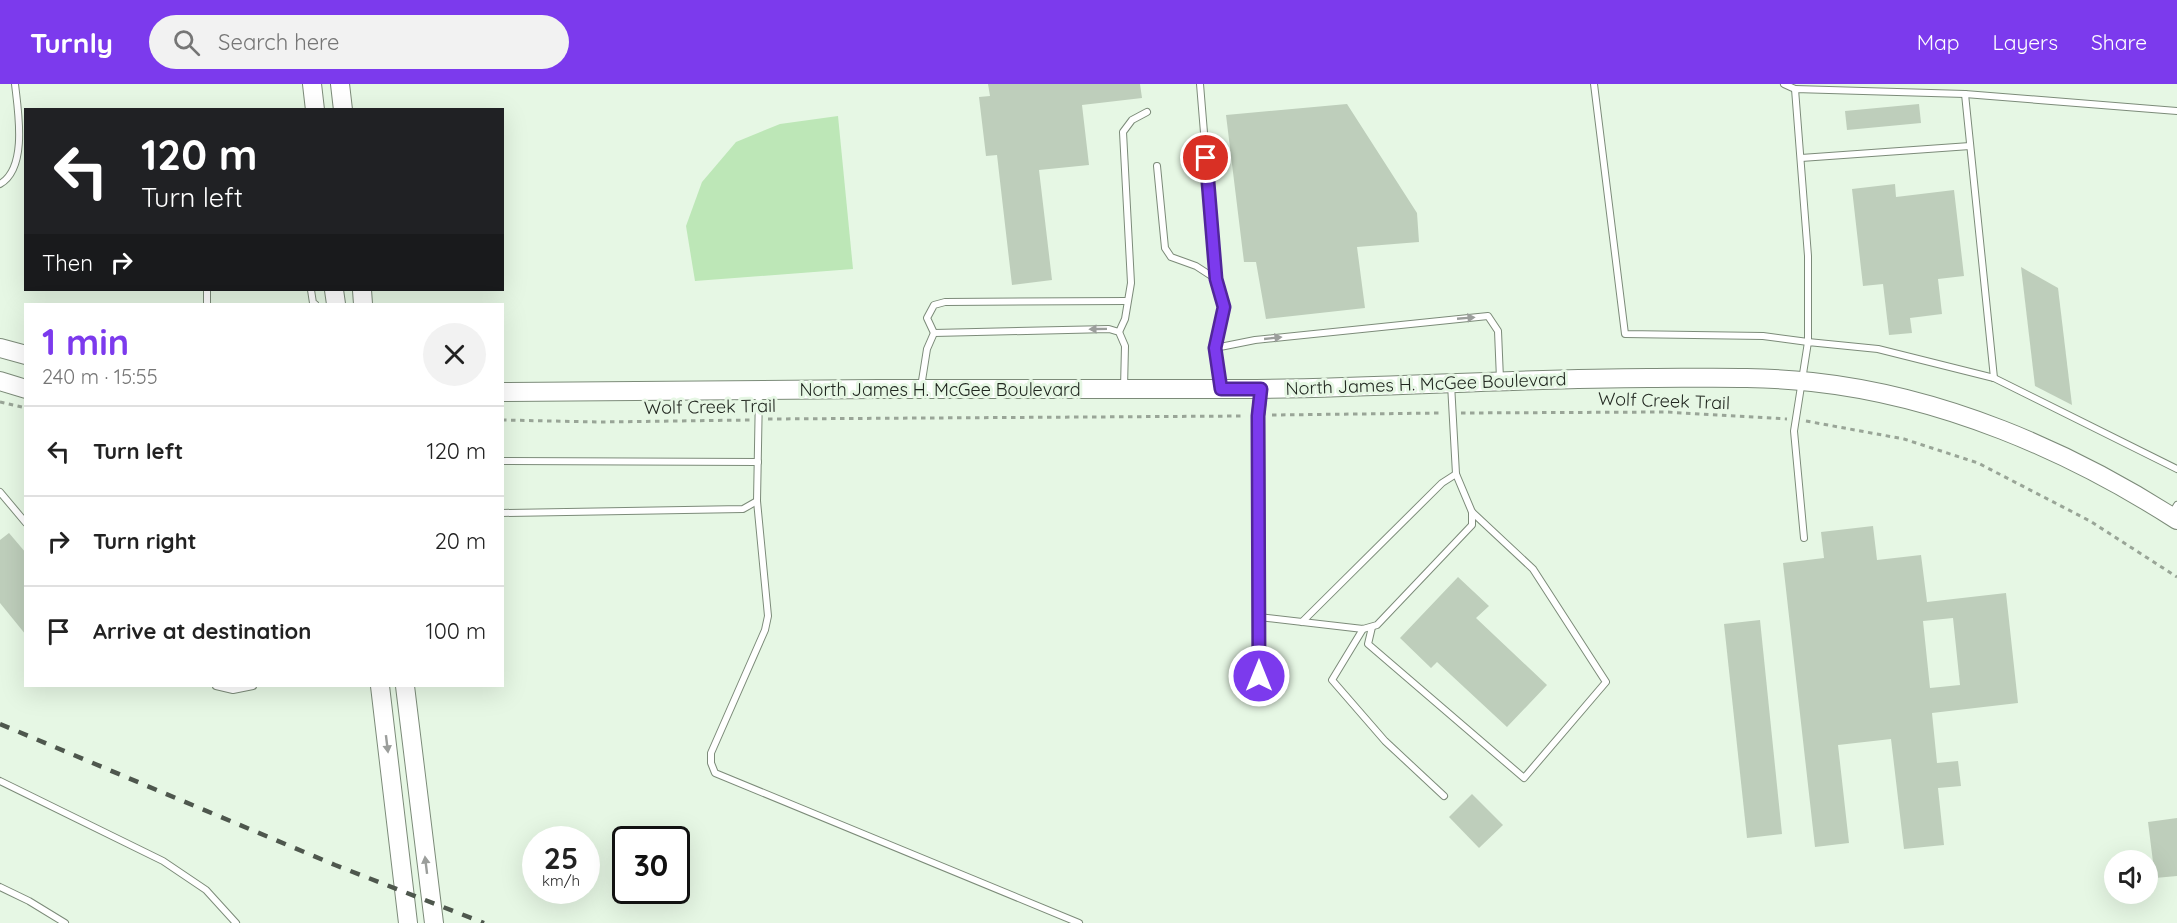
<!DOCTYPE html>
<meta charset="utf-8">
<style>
body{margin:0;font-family:Quicksand,sans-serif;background:#f2f2f2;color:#222;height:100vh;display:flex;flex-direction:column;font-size:22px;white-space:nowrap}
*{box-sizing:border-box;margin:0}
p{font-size:20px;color:#767676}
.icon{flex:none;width:33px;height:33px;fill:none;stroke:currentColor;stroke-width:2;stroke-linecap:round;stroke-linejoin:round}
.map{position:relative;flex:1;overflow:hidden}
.details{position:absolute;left:24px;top:219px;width:480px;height:384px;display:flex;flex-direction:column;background:#fff;border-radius:0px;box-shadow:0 6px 24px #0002}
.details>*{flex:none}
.guide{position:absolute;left:24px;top:24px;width:480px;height:183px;border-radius:0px;box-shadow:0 6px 24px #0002;background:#202124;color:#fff;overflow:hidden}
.buttons{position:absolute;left:2104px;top:766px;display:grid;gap:12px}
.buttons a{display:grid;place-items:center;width:54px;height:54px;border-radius:50%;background:#fff;box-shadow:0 6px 24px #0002;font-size:30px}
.speed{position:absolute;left:522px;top:742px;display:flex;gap:12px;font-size:30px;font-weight:700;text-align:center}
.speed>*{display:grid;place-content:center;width:78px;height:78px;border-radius:50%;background:#fff;box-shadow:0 6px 24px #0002;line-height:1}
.speed small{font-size:15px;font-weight:400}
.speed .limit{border:3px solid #111;border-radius:9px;background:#fff;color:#111}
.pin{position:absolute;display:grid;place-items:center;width:51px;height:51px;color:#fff;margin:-26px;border:3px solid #fff;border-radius:50%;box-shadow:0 2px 6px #0007}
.me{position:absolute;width:66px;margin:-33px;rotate:0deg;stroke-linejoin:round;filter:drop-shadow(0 0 4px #0008)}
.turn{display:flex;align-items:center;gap:21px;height:126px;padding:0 18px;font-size:27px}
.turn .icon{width:78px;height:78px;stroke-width:2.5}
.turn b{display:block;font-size:42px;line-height:51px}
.then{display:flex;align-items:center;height:57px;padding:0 18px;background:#0003;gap:12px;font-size:22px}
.round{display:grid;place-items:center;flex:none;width:63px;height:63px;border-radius:32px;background:#f2f2f2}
.summary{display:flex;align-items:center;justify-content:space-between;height:102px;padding:0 18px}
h1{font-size:36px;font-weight:700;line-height:45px;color:#7c3aed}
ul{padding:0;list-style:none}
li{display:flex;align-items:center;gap:18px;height:90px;padding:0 18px;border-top:2px solid #e0e0e0}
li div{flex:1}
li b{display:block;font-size:22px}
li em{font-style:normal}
header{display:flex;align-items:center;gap:36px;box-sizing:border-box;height:84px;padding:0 30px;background:#7c3aed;color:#fff}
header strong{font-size:28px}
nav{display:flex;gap:33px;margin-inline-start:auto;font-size:21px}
.search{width:420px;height:54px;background:#f2f2f2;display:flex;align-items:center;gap:15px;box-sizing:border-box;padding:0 21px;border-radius:33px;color:#767676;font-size:22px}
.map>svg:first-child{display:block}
.green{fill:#bde7b7}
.building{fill:#becebb;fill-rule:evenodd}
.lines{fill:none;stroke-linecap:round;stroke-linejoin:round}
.service-casing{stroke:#7c8b79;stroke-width:8}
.minor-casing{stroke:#7c8b79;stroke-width:14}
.secondary-casing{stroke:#7c8b79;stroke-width:20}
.path{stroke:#99a597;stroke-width:3;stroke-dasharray:4.5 4.5;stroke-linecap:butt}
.service{stroke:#fff;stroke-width:6}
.minor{stroke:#fff;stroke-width:12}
.secondary{stroke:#fff;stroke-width:18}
.rail{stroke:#4e574d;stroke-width:4.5;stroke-dasharray:10 10;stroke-linecap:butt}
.oneway{fill:#9b9e9b}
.route-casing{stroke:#51269a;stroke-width:15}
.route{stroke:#7c3aed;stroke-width:10}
.labels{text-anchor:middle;stroke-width:6;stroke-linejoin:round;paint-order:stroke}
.street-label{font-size:18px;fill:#212720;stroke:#e6f7e4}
</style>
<header>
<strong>Turnly</strong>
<div class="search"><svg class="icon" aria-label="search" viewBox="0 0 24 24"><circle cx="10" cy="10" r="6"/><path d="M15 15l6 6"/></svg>Search here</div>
<nav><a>Map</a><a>Layers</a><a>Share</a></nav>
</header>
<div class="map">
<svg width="2177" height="839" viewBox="0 0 2177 839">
<rect width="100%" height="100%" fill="#e6f7e4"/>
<!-- green -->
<polygon class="green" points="838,32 853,185 695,197 686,142 702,98 736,58 780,40"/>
<!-- building -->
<g class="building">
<polygon points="988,0 1140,0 1142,14 1082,21 1089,81 1039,86 1052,196 1012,201 997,71 986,72 979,13 990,12"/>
<polygon points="1347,20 1417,129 1419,158 1357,163 1365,224 1266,235 1256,178 1244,178 1226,31"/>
<polygon points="1919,20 1921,39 1847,46 1845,27"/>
<polygon points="1895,100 1896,113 1954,106 1964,192 1938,195 1942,230 1910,234 1912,249 1889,251 1883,200 1863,202 1852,105"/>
<polygon points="2021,183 2058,204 2072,321 2035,302"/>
<path d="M1873,442L1877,476L1921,471L1927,518L2006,509L2018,619L1932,629L1937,679L1958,677L1961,702L1938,704L1944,761L1904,765L1891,655L1838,661L1849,759L1815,763L1783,479L1824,474L1821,448ZM1953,534L1960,601L1930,604L1923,537Z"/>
<polygon points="9,449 26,469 26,551 0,519 0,456"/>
<polygon points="1458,493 1489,522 1476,534 1547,601 1507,643 1437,578 1431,584 1400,554"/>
<polygon points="1760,536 1782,750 1747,754 1724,540"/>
<polygon points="1472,710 1503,741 1479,764 1449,733"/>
<polygon points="2177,734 2177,792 2155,794 2148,738"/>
</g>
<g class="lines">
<!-- service casing -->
<g class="service-casing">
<g id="service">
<polyline points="1200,0 1216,195 1224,223 1215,264 1220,304"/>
<polyline points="1594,0 1625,250 1763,252 1808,258 1808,172 1795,5 1965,10 2177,27"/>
<polyline points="1784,0 1795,5"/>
<polyline points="1965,10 1994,294"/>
<polyline points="1801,74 1970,62"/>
<polyline points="1157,82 1165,164 1171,173 1196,182 1216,195"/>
<path d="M0,100C28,84 18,27 15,0"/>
<polyline points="311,206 313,219 315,220"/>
<polyline points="207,220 207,206"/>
<polyline points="1119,248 1125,235 1131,199 1123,48 1132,36 1147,28"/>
<polyline points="934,249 1109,245 1119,248 1125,262 1124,304"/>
<polyline points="934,249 927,234 934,221 945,218 1127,217"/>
<polyline points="1215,264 1255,256 1488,232 1498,247 1500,295"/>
<polyline points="921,303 927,265 934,249"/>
<polyline points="502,377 758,378"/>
<polyline points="0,408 26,439"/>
<polyline points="757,417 768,532 765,546 711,669 711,679 715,689 1079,839"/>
<polyline points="502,429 743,425 757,417 759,308"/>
<polyline points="2171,431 2177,421"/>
<polyline points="1804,454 1794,347 1808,258 1878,265 1994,294 2177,385"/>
<polyline points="1259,533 1363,545 1377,541 1472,441 1472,428 1456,390 1451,300"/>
<polyline points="1302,538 1442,399 1456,390"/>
<polyline points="1372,543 1368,560 1524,694 1606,598 1533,485 1472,428"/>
<polyline points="1363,545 1332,596 1385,657 1444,712"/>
<polyline points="216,602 233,606 253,602"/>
<polyline points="0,697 163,777 206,806 236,839"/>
<polyline points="0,803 29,817 65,839"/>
</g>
</g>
<!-- minor casing -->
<g class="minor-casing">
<polyline id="minor" points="1259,592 1258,332 1261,305"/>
</g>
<!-- secondary casing -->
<g class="secondary-casing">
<g id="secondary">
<polyline points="312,0 315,26"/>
<polyline points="340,0 343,26"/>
<polyline points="334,206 336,220"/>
<polyline points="362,206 363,220"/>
<polyline points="0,264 26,271"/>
<polyline points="0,297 26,305"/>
<path d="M502,308C628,308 754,306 879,305C1005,304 1130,306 1256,305C1387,304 1518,294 1649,294C1703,294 1758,292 1812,298C1942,312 2068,366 2177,436"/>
<polyline points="380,602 408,839"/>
<polyline points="405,602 434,839"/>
</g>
</g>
<!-- path -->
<g class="path">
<polyline points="0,318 26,324"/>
<polyline points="1461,329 1666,328 1787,335"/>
<polyline points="1272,331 1443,329"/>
<polyline points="768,335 1245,332"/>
<polyline points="502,336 600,338 750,336"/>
<polyline points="1806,337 1904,355 1978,379 2090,437 2177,493"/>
</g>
<!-- service -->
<use href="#service" class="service"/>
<!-- minor -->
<use href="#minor" class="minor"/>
<!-- secondary -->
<use href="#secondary" class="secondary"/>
<!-- rail -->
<polyline class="rail" points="0,640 335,781 484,839"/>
</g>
<!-- one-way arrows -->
<defs><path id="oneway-solid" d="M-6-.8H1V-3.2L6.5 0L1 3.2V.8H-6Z" transform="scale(1.5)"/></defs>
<g class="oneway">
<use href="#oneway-solid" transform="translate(1466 234) rotate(-5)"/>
<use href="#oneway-solid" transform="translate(1098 245) rotate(179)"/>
<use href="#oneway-solid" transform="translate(1273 254) rotate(-6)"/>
<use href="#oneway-solid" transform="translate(387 660) rotate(83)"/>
<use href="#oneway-solid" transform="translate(426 781) rotate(-97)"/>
</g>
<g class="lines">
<!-- route casing -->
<g class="route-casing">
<polyline id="route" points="1206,74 1216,195 1224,223 1215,264 1221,305 1261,305 1258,332 1259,592"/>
</g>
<!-- route -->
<use href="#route" class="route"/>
</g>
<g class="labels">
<!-- street labels -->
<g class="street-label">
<text transform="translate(1426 300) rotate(-2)" y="6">North James H. McGee Boulevard</text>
<text x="940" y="312">North James H. McGee Boulevard</text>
<text transform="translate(1664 317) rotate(2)" y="6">Wolf Creek Trail</text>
<text transform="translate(710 323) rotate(-1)" y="6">Wolf Creek Trail</text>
</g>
</g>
</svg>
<div class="buttons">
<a><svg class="icon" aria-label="sound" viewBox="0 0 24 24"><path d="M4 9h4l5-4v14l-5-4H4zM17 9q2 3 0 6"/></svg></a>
</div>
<div class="speed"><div>25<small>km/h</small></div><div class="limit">30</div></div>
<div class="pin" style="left:1206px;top:74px;background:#d93025"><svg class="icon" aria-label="arrive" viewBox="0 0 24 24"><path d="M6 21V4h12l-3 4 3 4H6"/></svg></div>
<svg class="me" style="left:1259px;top:592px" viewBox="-20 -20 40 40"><circle r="17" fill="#7c3aed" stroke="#fff" stroke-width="3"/><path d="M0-11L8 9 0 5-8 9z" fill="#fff"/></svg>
<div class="guide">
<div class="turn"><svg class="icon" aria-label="left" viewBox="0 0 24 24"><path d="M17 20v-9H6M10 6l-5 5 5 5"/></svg><div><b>120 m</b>Turn left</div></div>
<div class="then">Then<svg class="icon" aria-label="right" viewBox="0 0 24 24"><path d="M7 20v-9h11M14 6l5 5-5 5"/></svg></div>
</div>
<section class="details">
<div class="summary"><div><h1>1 min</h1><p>240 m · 15:55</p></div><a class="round"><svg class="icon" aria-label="close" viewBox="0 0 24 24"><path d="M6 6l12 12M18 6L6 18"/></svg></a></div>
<ul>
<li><svg class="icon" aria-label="left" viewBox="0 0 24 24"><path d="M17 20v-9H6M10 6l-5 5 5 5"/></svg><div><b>Turn left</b></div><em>120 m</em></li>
<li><svg class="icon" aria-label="right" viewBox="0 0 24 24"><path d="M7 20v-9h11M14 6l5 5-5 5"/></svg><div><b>Turn right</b></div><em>20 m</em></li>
<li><svg class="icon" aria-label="arrive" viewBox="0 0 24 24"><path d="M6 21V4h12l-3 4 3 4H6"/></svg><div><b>Arrive at destination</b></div><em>100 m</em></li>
</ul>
</section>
</div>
